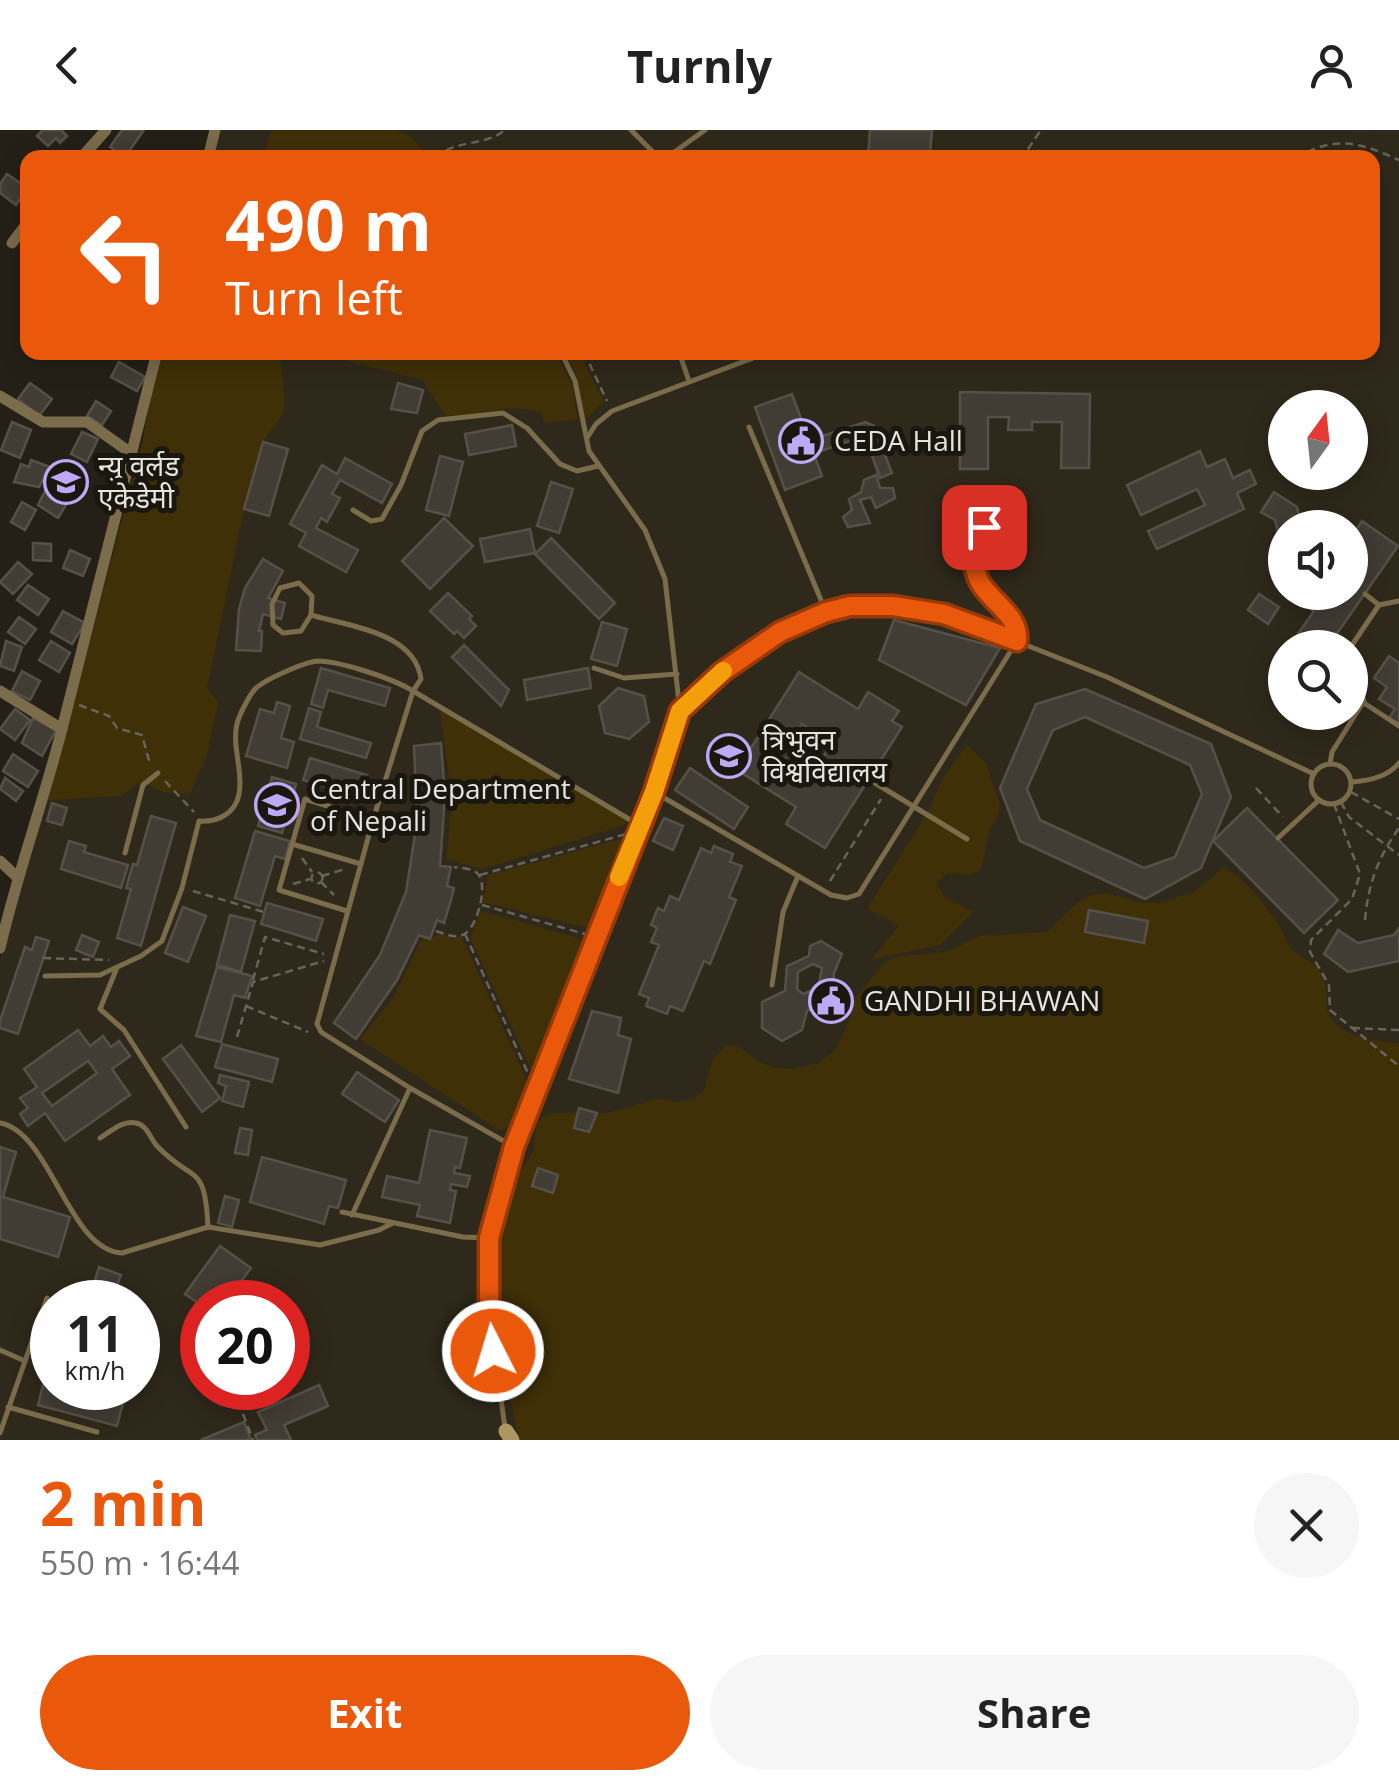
<!DOCTYPE html>
<meta charset="utf-8">
<style>
body{margin:0;font-family:"Open Sans","Noto Sans Devanagari",sans-serif;background:#f6f6f6;color:#222;height:100vh;display:flex;flex-direction:column;font-size:38px;white-space:nowrap}
*{box-sizing:border-box;margin:0}
p{font-size:32px;color:#767676}
.icon{flex:none;width:55px;height:55px;fill:none;stroke:currentColor;stroke-width:2;stroke-linecap:round;stroke-linejoin:round}
.map{position:relative;height:1310px;overflow:hidden}
.side{display:flex;flex-direction:column;background:#fff;flex:1}
.side>*{flex:none}
.top-card{position:absolute;left:20px;top:20px;width:1360px;height:210px;border-radius:20px;box-shadow:0 5px 25px #0003;background:#ea580c;color:#fff;overflow:hidden}
.needle{width:65px;rotate:15deg}
.buttons{position:absolute;left:1268px;top:260px;display:grid;gap:20px}
.buttons a{display:grid;place-items:center;width:100px;height:100px;border-radius:50%;background:#fff;box-shadow:0 5px 25px #0003;font-size:50px}
.speed{position:absolute;left:30px;top:1150px;display:flex;gap:20px;font-size:50px;font-weight:700;text-align:center}
.speed>*{display:grid;place-content:center;width:130px;height:130px;border-radius:50%;background:#fff;box-shadow:0 5px 25px #0003;line-height:1}
.speed small{font-size:25px;font-weight:400}
.speed .limit{border:15px solid #d22;background:#fff;color:#111}
.pin{position:absolute;display:grid;place-items:center;width:85px;height:85px;color:#fff;margin:-42px;border-radius:20px;box-shadow:0 5px 15px #0006}
.me{position:absolute;width:110px;margin:-55px;rotate:355deg;stroke-linejoin:round;filter:drop-shadow(0 0 8px #0008)}
.turn{display:flex;align-items:center;gap:35px;height:210px;padding:0 40px;font-size:45px}
.turn .icon{width:130px;height:130px;stroke-width:2.5}
.turn b{display:block;font-size:70px;line-height:85px}
.round{display:grid;place-items:center;flex:none;width:105px;height:105px;border-radius:52px;background:#f6f6f6}
.head{display:flex;align-items:center;justify-content:space-between;height:170px;padding:0 40px}
h1{font-size:60px;font-weight:700;line-height:75px;color:#ea580c}
.action{display:flex;gap:20px;margin-top:auto;padding:20px 40px}
.action a{flex:1;height:115px;border-radius:60px;background:#ea580c;color:#fff;font-size:40px;font-weight:700;line-height:115px;text-align:center}
.action a+a{background:#f6f6f6;color:#222}
header{display:flex;justify-content:space-between;align-items:center;height:130px;padding:0 40px;background:#fff;font-size:45px;font-weight:700}
.map>svg:first-child{display:block}
.built{fill:#2f291b;fill-rule:evenodd}
.green{fill:#403008}
.building{fill:#413d35;stroke:#555148;stroke-width:2.5;fill-rule:evenodd}
.lines{fill:none;stroke-linecap:round;stroke-linejoin:round}
.path{stroke:#68645d;stroke-width:2.5;stroke-dasharray:8 5;stroke-linecap:butt}
.lane{stroke:#7b6c4b;stroke-width:5}
.street{stroke:#7b6c4b;stroke-width:11}
.secondary{stroke:#af9661;stroke-width:15}
.route-casing{stroke:#983908;stroke-width:25}
.route{stroke:#ea580c;stroke-width:18}
.slow{stroke:#f59e0b;stroke-width:18}
.labels{text-anchor:middle;stroke-width:10;stroke-linejoin:round;paint-order:stroke}
.poi-label{font-size:28px;fill:#e7e4df;stroke:#1a170f;text-anchor:start}
</style>
<header><svg class="icon" aria-label="back" viewBox="0 0 24 24"><path d="M15 5l-7 7 7 7"/></svg>Turnly<svg class="icon" aria-label="person" viewBox="0 0 24 24"><circle cx="12" cy="8" r="4"/><path d="M4 21q1-7 8-7t8 7"/></svg></header>
<div class="map">
<svg width="1399" height="1310" viewBox="0 0 1399 1310">
<rect width="100%" height="100%" fill="#242018"/>
<!-- built -->
<path class="built" d="M220,0H1399V1310H0V829L75,573L142,313L160,223L1372,222V28L213,27ZM1285,278H1350V342H1285ZM1285,398H1350V462H1285ZM1285,518H1350V582H1285ZM52,1172H138V1258H52ZM202,1172H288V1258H202Z"/>
<!-- green -->
<g class="green">
<polygon points="275,0 396,0 412,8 430,27 263,27 270,4"/>
<polygon points="171,223 279,223 285,268 283,284 263,312 244,379 207,558 218,572 207,625 190,664 164,662 139,652 121,666 48,670 142,313 157,234"/>
<path d="M316,223H556L573,258L577,289L544,293L542,283C511,272 478,286 446,286L422,250Z"/>
<polygon points="564,223 579,223 604,272 585,290 575,242"/>
<polygon points="440,578 629,687 624,695 483,739 446,729 452,672"/>
<polygon points="967,615 986,633 1000,675 997,689 990,698 981,739 970,745 948,743 936,753 945,767 973,782 940,815 871,830 899,795 867,779 928,682 943,648"/>
<polygon points="624,708 591,799 483,772 488,745"/>
<path d="M1223,738C1242,744 1267,777 1278,793C1283,801 1286,813 1293,820C1304,830 1315,831 1322,845C1329,857 1323,872 1329,884C1338,907 1378,912 1399,913V1310H521C513,1291 513,1269 503,1252L495,1150L499,1107L510,1058L533,1021L537,991L550,983H608L658,969L678,972L692,969L704,961L712,931L726,915L739,917L763,934L777,938L792,939L819,933L836,919L852,883L855,868L883,834L895,827L947,822L979,806L1047,802L1078,772L1091,765L1106,763L1139,772L1160,773L1195,761Z"/>
<polygon points="481,781 589,811 533,944 470,807"/>
<polygon points="438,802 454,809 461,805 528,953 510,997 498,1000 360,909 394,867 423,806 434,808"/>
</g>
<!-- building -->
<g class="building">
<polygon points="43,0 61,0 67,6 60,13 56,8 48,16 37,6"/>
<polygon points="122,0 144,0 125,27 110,17"/>
<polygon points="870,0 932,0 930,24 920,24 920,28 868,28"/>
<polygon points="7,44 28,58 16,75 0,63 0,54"/>
<polygon points="119,232 145,247 137,261 111,247"/>
<polygon points="30,253 52,269 39,286 18,269"/>
<polygon points="398,253 423,260 417,283 391,279"/>
<polygon points="960,262 1090,264 1089,338 1061,338 1062,292 1032,292 1032,300 1008,300 1009,287 988,287 988,339 960,339"/>
<polygon points="792,264 822,346 785,360 755,277"/>
<polygon points="96,271 111,281 102,295 87,286"/>
<polygon points="12,292 31,300 20,328 1,320"/>
<polygon points="865,292 874,296 892,343 880,348 865,306 818,322 813,309"/>
<polygon points="512,295 516,316 469,325 465,304"/>
<polygon points="82,302 98,309 87,332 71,324"/>
<polygon points="263,312 288,319 269,386 244,379"/>
<polygon points="1200,321 1207,337 1225,329 1233,348 1250,340 1256,354 1237,363 1244,379 1157,419 1148,401 1205,375 1197,359 1141,385 1127,355"/>
<polygon points="440,326 463,332 449,386 426,380"/>
<polygon points="345,328 392,354 382,373 340,350 332,364 340,368 327,392 321,388 316,398 358,420 346,442 299,416 306,403 290,394 322,335 337,344"/>
<polygon points="31,330 50,337 39,357 14,352 21,334 29,337"/>
<polygon points="60,337 85,351 74,369 50,355"/>
<polygon points="876,345 880,358 893,358 895,368 876,378 871,367 860,370 870,393 848,397 843,387 852,380 849,369 861,362 864,350"/>
<polygon points="551,352 573,359 559,403 537,396"/>
<polygon points="48,355 70,368 58,388 38,375"/>
<polygon points="1274,362 1297,377 1302,398 1285,398 1285,429 1275,390 1261,382"/>
<polygon points="22,372 36,380 25,400 11,392"/>
<polygon points="444,388 473,416 430,459 402,431"/>
<polygon points="1362,391 1398,416 1329,515 1315,505 1307,518 1288,518 1314,481 1305,475 1313,462 1350,462 1350,409"/>
<polygon points="530,399 535,423 485,432 480,409"/>
<polygon points="551,408 615,473 599,489 535,424"/>
<polygon points="33,413 51,414 51,431 33,430"/>
<polygon points="70,420 90,429 83,446 63,438"/>
<polygon points="263,429 283,441 268,468 285,473 281,489 263,484 259,501 262,501 261,521 236,520 239,479 245,458"/>
<polygon points="18,432 32,444 13,464 0,452"/>
<polygon points="28,455 49,469 38,485 17,470"/>
<polygon points="448,463 472,486 469,489 476,496 464,508 457,501 454,504 430,481"/>
<polygon points="1259,464 1279,477 1268,494 1248,480"/>
<polygon points="63,481 85,493 72,514 51,502"/>
<polygon points="19,487 36,499 25,514 8,502"/>
<polygon points="894,490 1000,518 966,575 879,530"/>
<polygon points="602,492 627,499 617,536 591,529"/>
<polygon points="6,511 22,517 14,541 0,536"/>
<polygon points="51,511 70,523 59,542 39,530"/>
<polygon points="464,515 509,560 501,576 452,527"/>
<polygon points="1389,526 1399,533 1399,594 1389,588 1395,579 1379,569 1387,557 1374,548"/>
<polygon points="321,538 390,558 385,576 328,560 323,578 311,574"/>
<polygon points="588,538 591,558 527,570 524,550"/>
<polygon points="22,541 40,551 30,570 12,561"/>
<path d="M799,542L858,579L868,562L899,581L892,591L902,597L825,718L786,694L796,677L737,640ZM802,594L832,613L815,640L785,621Z"/>
<polygon points="618,558 644,566 649,592 629,609 605,603 599,576"/>
<path d="M1085,559L1211,614L1231,667L1201,738L1145,769L1020,711L1000,658L1036,574ZM1085,587L1190,635L1202,664L1175,727L1144,738L1040,690L1027,659L1053,600Z"/>
<polygon points="277,572 290,576 281,608 294,612 287,638 246,626 260,579 274,583"/>
<polygon points="309,578 321,582 317,597 371,613 366,628 300,609"/>
<polygon points="15,579 30,590 15,610 0,599"/>
<polygon points="33,588 56,600 42,626 22,613"/>
<polygon points="441,613 445,666 440,736 451,737 447,756 454,758 451,770 444,793 437,790 430,809 419,805 397,850 356,909 334,893 380,825 406,762 417,692 414,616"/>
<polygon points="13,624 38,641 28,657 3,641"/>
<polygon points="310,628 367,645 360,667 303,650"/>
<polygon points="690,638 748,677 734,699 675,660"/>
<polygon points="272,647 296,654 282,703 258,696"/>
<polygon points="5,648 23,661 16,671 0,659"/>
<polygon points="52,673 67,678 62,695 47,691"/>
<polygon points="1247,678 1338,770 1304,803 1213,711"/>
<polygon points="151,686 176,693 141,816 117,808 131,759 126,758 133,734 137,735"/>
<polygon points="664,688 683,696 673,720 653,711"/>
<polygon points="255,701 290,711 285,729 275,726 260,776 235,768"/>
<polygon points="69,711 86,716 84,722 128,735 121,758 61,739"/>
<polygon points="714,716 733,724 730,732 742,736 729,767 736,770 710,834 704,831 683,881 670,876 667,884 646,876 649,868 639,864 659,815 651,812 657,798 651,795 658,778 664,781 670,766 679,770 701,718 711,723"/>
<polygon points="267,773 323,789 316,811 261,794"/>
<polygon points="183,777 206,786 188,832 165,823"/>
<polygon points="1089,780 1148,791 1144,813 1085,802"/>
<polygon points="230,785 255,791 241,842 217,835"/>
<polygon points="1399,798 1399,831 1348,842 1324,824 1338,800 1358,813 1394,805"/>
<polygon points="82,805 99,812 93,827 76,820"/>
<polygon points="36,807 49,811 18,904 0,898 0,891 25,817 32,820"/>
<path d="M821,811L842,824L834,843L832,868L807,881L802,900L782,911L762,898V872L785,861L787,836L809,826L810,816ZM813,834L822,838L818,858L803,864L797,859L798,842Z"/>
<polygon points="217,837 252,846 245,868 234,865 221,912 196,906"/>
<polygon points="592,881 621,888 618,905 631,909 618,963 569,949"/>
<path d="M78,900L90,916L103,906L111,917L119,911L130,926L112,939L130,965L65,1011L45,983L28,996L20,984L28,978L20,968L37,957L24,939ZM88,931L97,943L52,976L42,963Z"/>
<polygon points="222,914 278,929 272,952 215,937"/>
<polygon points="181,915 220,968 202,982 163,929"/>
<polygon points="357,942 399,970 385,992 342,964"/>
<polygon points="220,945 249,952 243,977 222,971 226,956 218,953"/>
<polygon points="579,978 597,983 589,1002 574,998"/>
<polygon points="240,998 252,1000 248,1025 235,1023"/>
<polygon points="430,1000 467,1008 460,1038 455,1037 454,1043 470,1046 467,1057 451,1054 450,1060 456,1061 450,1093 417,1086 420,1075 382,1067 387,1046 419,1053"/>
<polygon points="0,1017 16,1022 3,1067 70,1087 58,1127 0,1109"/>
<polygon points="262,1027 346,1050 338,1078 329,1076 324,1094 250,1072"/>
<polygon points="538,1038 558,1045 553,1063 532,1056"/>
<polygon points="225,1066 239,1070 232,1097 218,1093"/>
<polygon points="220,1116 251,1138 226,1172 202,1172 202,1176 185,1164"/>
<polygon points="99,1137 121,1145 116,1158 95,1150"/>
<polygon points="52,1219 52,1258 127,1258 117,1296 38,1275"/>
<polygon points="319,1255 328,1276 284,1295 291,1310 257,1310 255,1305 267,1300 258,1282"/>
<polygon points="244,1292 251,1310 201,1310"/>
</g>
<g class="lines">
<!-- path -->
<g class="path">
<path d="M436,28C453,9 485,17 505,0"/>
<polyline points="1018,28 1028,19 1041,0"/>
<path d="M1296,28C1335,5 1359,12 1399,30"/>
<polyline points="584,222 607,271"/>
<polyline points="79,575 109,586 117,598 142,605 150,634"/>
<polyline points="165,651 194,682"/>
<polyline points="1256,658 1283,687"/>
<polyline points="1351,662 1399,689"/>
<polyline points="1341,672 1349,687 1399,725"/>
<polyline points="1334,674 1360,744 1352,769 1311,810 1310,822 1329,855 1330,880 1399,936"/>
<polyline points="302,728 312,742"/>
<circle cx="317" cy="748" r="5.5"/>
<polyline points="480,745 626,704"/>
<polyline points="322,746 345,739"/>
<polyline points="830,751 881,669"/>
<polyline points="321,752 334,765"/>
<polyline points="293,754 310,749"/>
<polyline points="193,761 264,782"/>
<polyline points="482,775 585,804"/>
<path d="M1365,790C1368,755 1378,727 1399,698"/>
<path d="M436,801C446,804 457,810 466,803C478,794 489,753 477,743C471,738 461,738 454,737"/>
<polyline points="465,804 531,950"/>
<polyline points="43,828 109,830"/>
<polyline points="253,850 265,807 324,824"/>
<polyline points="246,876 308,902"/>
<polyline points="1352,898 1399,900"/>
<polyline points="237,907 253,852 324,831"/>
<polyline points="241,1258 243,1284 253,1310"/>
</g>
<!-- lane -->
<g class="lane">
<polyline points="631,0 659,28"/>
<polyline points="666,28 705,0"/>
<polyline points="561,222 575,251 589,321 645,400 665,449 680,581"/>
<polyline points="679,222 689,251"/>
<polyline points="749,297 826,482"/>
<polyline points="587,308 596,294 612,281 769,222"/>
<polyline points="353,380 371,391 382,389 401,355 422,301 438,290 503,283 527,298 560,334 577,341 598,336"/>
<polygon points="299,453 312,466 311,485 301,501 283,503 273,495 272,474 280,458"/>
<polyline points="1379,475 1399,471"/>
<polyline points="1350,518 1379,475 1365,464"/>
<polyline points="594,538 624,548 677,544"/>
<polyline points="1364,573 1399,596"/>
<circle cx="1331" cy="654" r="20"/>
<polyline points="1330,634 1332,622 1364,571 1362,565 1350,556"/>
<path d="M1351,652C1368,651 1388,647 1399,633"/>
<polyline points="875,653 967,709"/>
<path d="M654,662L831,765L847,768L859,764L1017,511C1020,481 982,470 976,442C972,423 982,403 988,386"/>
<polyline points="1278,708 1319,670"/>
<polyline points="292,714 361,734"/>
<polyline points="125,723 143,655 158,643"/>
<polyline points="347,781 279,760 305,669 373,690"/>
<polyline points="116,840 100,879 124,900 186,997"/>
<path d="M45,846L100,845L141,826L162,811L182,758L199,691C214,692 230,687 237,671C246,647 231,617 237,594C239,585 249,566 255,559C264,550 304,532 318,531C340,531 394,549 413,561L421,549C415,502 348,496 311,485"/>
<polyline points="772,855 783,782 798,746"/>
<path d="M0,993C51,1002 68,1120 122,1123L208,1097L320,1115L379,1100L393,1093"/>
<path d="M100,1008C111,1001 123,990 136,993C147,995 150,1008 157,1016C193,1054 205,1031 208,1097"/>
<polyline points="514,1017 410,958 321,902 317,894 373,690 413,561 639,695"/>
<polyline points="342,1082 463,1107 489,1108"/>
<polyline points="352,1085 410,958"/>
<polyline points="0,1220 25,1231"/>
<polyline points="8,1277 97,1302"/>
<polyline points="505,1298 489,1182 489,1108 514,1017 654,662 680,581 722,542 780,502 826,482 871,475 919,479 970,493 1107,547 1314,644"/>
<polyline points="0,1303 47,1168"/>
</g>
<!-- street -->
<g class="street">
<polyline points="81,28 106,0"/>
<polyline points="208,28 215,0"/>
<polyline points="12,113 28,92"/>
<polyline points="0,266 43,292 87,292 131,323"/>
<polyline points="0,561 62,599"/>
<polyline points="0,731 17,747"/>
<path d="M0,818C17,744 43,673 62,599C94,473 125,348 157,222"/>
</g>
<!-- secondary -->
<polyline class="secondary" points="506,1301 512,1310"/>
</g>
<g class="lines">
<!-- route casing -->
<g class="route-casing">
<path id="route" d="M493,1221L489,1182V1108L514,1017L654,662L680,581L722,542L780,502L826,482L850,476H893L944,484L1017,511C1020,479 977,468 975,436C974,422 980,409 984,397"/>
</g>
<!-- route -->
<use href="#route" class="route"/>
<!-- slow -->
<polyline class="slow" points="619,747 654,662 680,581 723,541"/>
</g>
<!-- icons -->
<defs>
<g id="civic-ring" transform="scale(2.25)"><circle r="9.5" fill="#1a170f" stroke="#bda9f5" stroke-width="1.5"/><path d="M-.6-6.5H3V-4.5H.6V-3L4-1V1h2V6H-6V1h2V-1L-.6-3ZM-1.2 2.5V6h2.4V2.5Z" fill="#bda9f5"/></g>
<g id="school-ring" transform="scale(2.25)"><circle r="9.5" fill="#1a170f" stroke="#bda9f5" stroke-width="1.5"/><path d="M0-5L7-2L0 1L-7-2ZM-4 1L0 2.5L4 1V4Q0 6-4 4Z" fill="#bda9f5"/></g>
<g id="university-ring" transform="scale(2.25)"><circle r="9.5" fill="#1a170f" stroke="#bda9f5" stroke-width="1.5"/><path d="M0-5L7-2L0 1L-7-2ZM-4 1L0 2.5L4 1V4Q0 6-4 4Z" fill="#bda9f5"/></g>
</defs>
<g fill-rule="evenodd">
<use href="#civic-ring" x="801" y="311"/>
<use href="#school-ring" x="66" y="352"/>
<use href="#university-ring" x="729" y="626"/>
<use href="#university-ring" x="277" y="675"/>
<use href="#civic-ring" x="831" y="871"/>
</g>
<g class="labels">
<!-- poi labels -->
<g class="poi-label">
<text x="834" y="321">CEDA Hall</text>
<text x="98" y="346">न्यु वर्लड<tspan x="98" dy="32">एकेडेमी</tspan></text>
<text x="762" y="620">त्रिभुवन<tspan x="762" dy="32">विश्वविद्यालय</tspan></text>
<text x="310" y="669">Central Department<tspan x="310" dy="32">of Nepali</tspan></text>
<text x="864" y="881">GANDHI BHAWAN</text>
</g>
</g>
</svg>
<div class="buttons">
<a><svg class="needle" viewBox="-14 -14 28 28"><path d="M0-13l5 13h-10z" fill="#e53935"/><path d="M0 13l5-13h-10z" fill="#767676"/></svg></a>
<a><svg class="icon" aria-label="sound" viewBox="0 0 24 24"><path d="M4 9h4l5-4v14l-5-4H4zM17 9q2 3 0 6"/></svg></a>
<a><svg class="icon" aria-label="search" viewBox="0 0 24 24"><circle cx="10" cy="10" r="6"/><path d="M15 15l6 6"/></svg></a>
</div>
<div class="speed"><div>11<small>km/h</small></div><div class="limit">20</div></div>
<div class="pin" style="left:984px;top:397px;background:#d93025"><svg class="icon" aria-label="arrive" viewBox="0 0 24 24"><path d="M6 21V4h12l-3 4 3 4H6"/></svg></div>
<svg class="me" style="left:493px;top:1221px" viewBox="-20 -20 40 40"><circle r="17" fill="#ea580c" stroke="#fff" stroke-width="3"/><path d="M0-11L8 9 0 5-8 9z" fill="#fff"/></svg>
<div class="top-card">
<div class="turn"><svg class="icon" aria-label="left" viewBox="0 0 24 24"><path d="M17 20v-9H6M10 6l-5 5 5 5"/></svg><div><b>490 m</b>Turn left</div></div>
</div>
</div>
<section class="side">
<div class="head"><div><h1>2 min</h1><p>550 m · 16:44</p></div><a class="round"><svg class="icon" aria-label="close" viewBox="0 0 24 24"><path d="M6 6l12 12M18 6L6 18"/></svg></a></div>
<div class="action"><a>Exit</a><a>Share</a></div>
</section>
